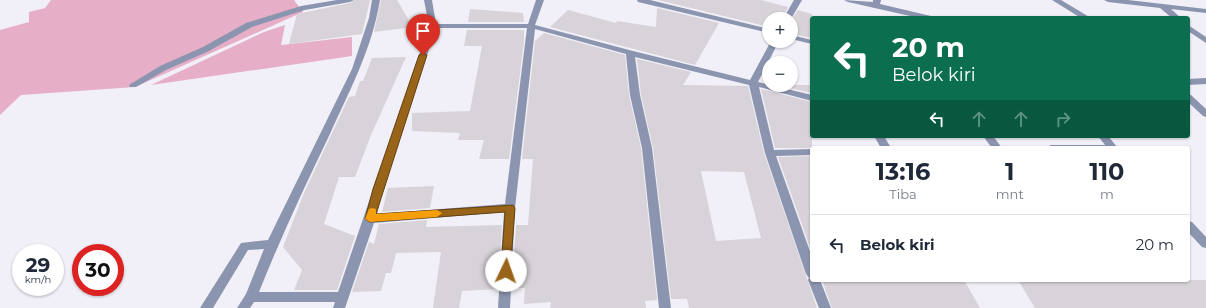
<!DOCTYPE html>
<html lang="id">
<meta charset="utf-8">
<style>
body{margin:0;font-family:Montserrat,sans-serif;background:#f2f2f3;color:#1f2937;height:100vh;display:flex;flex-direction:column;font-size:15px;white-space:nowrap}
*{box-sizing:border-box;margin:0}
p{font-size:13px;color:#747a83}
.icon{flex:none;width:22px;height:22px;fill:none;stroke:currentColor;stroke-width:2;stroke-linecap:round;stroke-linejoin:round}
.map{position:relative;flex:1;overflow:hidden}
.panel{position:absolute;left:810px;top:146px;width:380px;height:136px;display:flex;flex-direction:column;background:#fff;border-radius:4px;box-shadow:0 1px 3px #0004}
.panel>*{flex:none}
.top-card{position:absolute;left:810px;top:16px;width:380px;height:122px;border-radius:4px;box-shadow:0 1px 3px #0004;background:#0b6e4f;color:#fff;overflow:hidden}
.fabs{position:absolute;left:762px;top:12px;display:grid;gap:8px}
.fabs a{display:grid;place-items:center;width:36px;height:36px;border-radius:50%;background:#fff;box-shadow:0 1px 3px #0004;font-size:20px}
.speed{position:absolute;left:12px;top:244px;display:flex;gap:8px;font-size:20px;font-weight:700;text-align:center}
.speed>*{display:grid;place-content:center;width:52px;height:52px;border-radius:50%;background:#fff;box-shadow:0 1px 3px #0004;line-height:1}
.speed small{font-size:10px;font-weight:400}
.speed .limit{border:6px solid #d22;background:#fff;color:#111}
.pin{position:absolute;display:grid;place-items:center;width:34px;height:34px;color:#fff;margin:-41px -17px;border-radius:50% 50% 50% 0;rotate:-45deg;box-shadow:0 0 4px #0007}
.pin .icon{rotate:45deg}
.me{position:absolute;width:44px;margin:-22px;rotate:3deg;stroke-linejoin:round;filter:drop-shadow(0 0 3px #0008)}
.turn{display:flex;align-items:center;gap:14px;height:84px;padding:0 16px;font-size:18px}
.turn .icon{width:52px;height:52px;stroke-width:2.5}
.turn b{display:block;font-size:28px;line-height:34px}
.lanes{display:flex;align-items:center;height:38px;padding:0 16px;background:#0003;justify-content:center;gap:20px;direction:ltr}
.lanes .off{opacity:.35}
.eta{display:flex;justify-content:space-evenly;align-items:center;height:68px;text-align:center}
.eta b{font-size:24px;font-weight:700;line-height:28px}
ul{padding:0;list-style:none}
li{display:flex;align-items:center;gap:12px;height:60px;padding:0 16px;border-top:1px solid #e0e1e3}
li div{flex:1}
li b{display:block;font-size:15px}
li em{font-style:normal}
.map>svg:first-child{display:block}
.green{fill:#e6aec7}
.building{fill:#d8d2d9;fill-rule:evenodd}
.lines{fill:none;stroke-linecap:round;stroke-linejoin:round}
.minor{fill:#8c95af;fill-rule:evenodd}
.route{fill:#98641a;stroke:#634111}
.slow{fill:#f59e0b}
</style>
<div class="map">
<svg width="1206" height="308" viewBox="0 0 1206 308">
<rect width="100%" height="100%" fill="#f1eff7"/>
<!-- green -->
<g class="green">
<polygon points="51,0 294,0 303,12 135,87 21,95 0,115 0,30 29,22 29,12 45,8"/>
<polygon points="285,25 281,45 352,37 352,56 151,85 264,32"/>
</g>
<!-- building -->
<g class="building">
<polygon points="355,0 370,0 362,34 289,44 297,14 350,3"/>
<polygon points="381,0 397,0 413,27 374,32"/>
<polygon points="658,0 761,0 788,7 782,19 769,19 769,27"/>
<polygon points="657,8 719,23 695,65 550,27 568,10 616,23 617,21 656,27"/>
<polygon points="470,9 523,13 524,22 468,22"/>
<polygon points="798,10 812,14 812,38 791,34 791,20"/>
<polygon points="467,30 524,30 524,42 509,159 479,159 484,140 458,140 460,133 412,131 412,113 470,111 482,46 464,46"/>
<polygon points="544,33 625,55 629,95 641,148 657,300 645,301 646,308 550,308 551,302 524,304 525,288 512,288 516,225 528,225 533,159 522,159 535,41"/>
<polygon points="406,57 371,135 355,177 339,177 324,224 355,236 337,290 294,290 302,270 283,247 304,193 349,97 355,96 360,81 363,81 372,58"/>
<path d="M637,59L691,72L683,85L748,86L764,153L817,308H689L687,299H671L653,148L641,95ZM701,171L744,172L761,238L716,241Z"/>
<polygon points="777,85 812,85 812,93"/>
<polygon points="761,89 812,102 812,148 775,148"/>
<polygon points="812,156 812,253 778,157"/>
<polygon points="434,186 430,208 382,212 388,188"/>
<polygon points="427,220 426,227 502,225 498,289 462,291 459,308 433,308 441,252 396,253 391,273 386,273 381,291 352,292 369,242 374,244 379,224"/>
<polygon points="822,280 964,280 980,308 832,308"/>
<polygon points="1018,280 1206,280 1206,308 1035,308"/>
</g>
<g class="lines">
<!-- minor -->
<g class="minor">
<polygon points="337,0 354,0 350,2 305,10 252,27 209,51 166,70 136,87 130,87 129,85 160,66 203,47 246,23 301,6"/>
<path d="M372,0H380C372,49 349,92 329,136C304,188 280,239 259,292H338L429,26L424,0H432L436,24H528L536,0H544L535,25L633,51L750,80L771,41H779L758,82L812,95V101L759,87L774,150L812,149V155L776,156L812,257V280H820L831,308H819L808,280L809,278L806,274L765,153L749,85L635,57L640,95L652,148L671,308H659L642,148L630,95L626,54L535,29L515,208L510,308H498L504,212L374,223L345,308H333L335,302H254L250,308H237L246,294L264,249L248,250L213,308H200L241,243L268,240L352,69L369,18ZM436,28H527L505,204L377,214L383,189Z"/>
<polygon points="637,0 650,0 769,29 769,33 638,2"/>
<polygon points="794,0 802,0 791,19 783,19"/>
<polygon points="844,0 873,2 873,0 881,0 880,4 931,16 932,18 919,18 848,2"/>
<polygon points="1052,0 1061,0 1091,18 1081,18"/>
<polygon points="1104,0 1128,0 1206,9 1206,13 1171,9 1181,18 1172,18 1160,8 1108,2"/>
<polygon points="1188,25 1206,37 1206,43 1188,31"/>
<polygon points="791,35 812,40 812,44 791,39"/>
<polygon points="1206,78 1206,84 1188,85 1188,79"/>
<polygon points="1188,94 1191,95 1206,109 1206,117 1203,116 1188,102"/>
<polygon points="874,136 884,136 891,148 881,148"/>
<polygon points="983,136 993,136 1002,148 992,148"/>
<polygon points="1098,136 1108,136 1118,148 1046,148 1051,145 1105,145"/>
<polygon points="1188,221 1192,222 1206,237 1206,248 1202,247 1188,232"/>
</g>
</g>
<!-- route -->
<polygon class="route" points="423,53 427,55 376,214 513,205 515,208 510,274 502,274 501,271 505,212 370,222 365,219 373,189 419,55"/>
<!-- slow -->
<polygon class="slow" points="372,208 376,209 376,214 437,210 442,213 437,217 370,222 365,219 369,209"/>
</svg>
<div class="fabs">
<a>+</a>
<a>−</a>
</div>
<div class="speed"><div>29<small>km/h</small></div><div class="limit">30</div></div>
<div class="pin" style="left:423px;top:55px;background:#d93025"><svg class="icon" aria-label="arrive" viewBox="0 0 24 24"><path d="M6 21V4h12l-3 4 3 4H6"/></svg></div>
<svg class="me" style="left:506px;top:271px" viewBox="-20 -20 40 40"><circle r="19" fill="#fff"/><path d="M0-13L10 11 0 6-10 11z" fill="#98641a"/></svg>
<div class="top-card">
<div class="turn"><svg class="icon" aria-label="left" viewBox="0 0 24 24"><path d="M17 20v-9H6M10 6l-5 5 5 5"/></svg><div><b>20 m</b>Belok kiri</div></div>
<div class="lanes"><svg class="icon" aria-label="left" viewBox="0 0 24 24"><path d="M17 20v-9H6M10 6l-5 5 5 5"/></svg><svg class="icon off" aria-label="ahead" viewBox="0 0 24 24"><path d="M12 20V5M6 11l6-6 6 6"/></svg><svg class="icon off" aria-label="ahead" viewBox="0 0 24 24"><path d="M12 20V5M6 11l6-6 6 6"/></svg><svg class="icon off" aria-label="right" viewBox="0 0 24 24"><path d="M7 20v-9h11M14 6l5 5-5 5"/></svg></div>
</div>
<section class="panel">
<div class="eta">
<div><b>13:16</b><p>Tiba</p></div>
<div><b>1</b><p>mnt</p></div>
<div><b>110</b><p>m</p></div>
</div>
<ul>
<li><svg class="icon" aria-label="left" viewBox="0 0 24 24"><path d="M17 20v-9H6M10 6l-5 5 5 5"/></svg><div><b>Belok kiri</b></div><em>20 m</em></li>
</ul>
</section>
</div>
